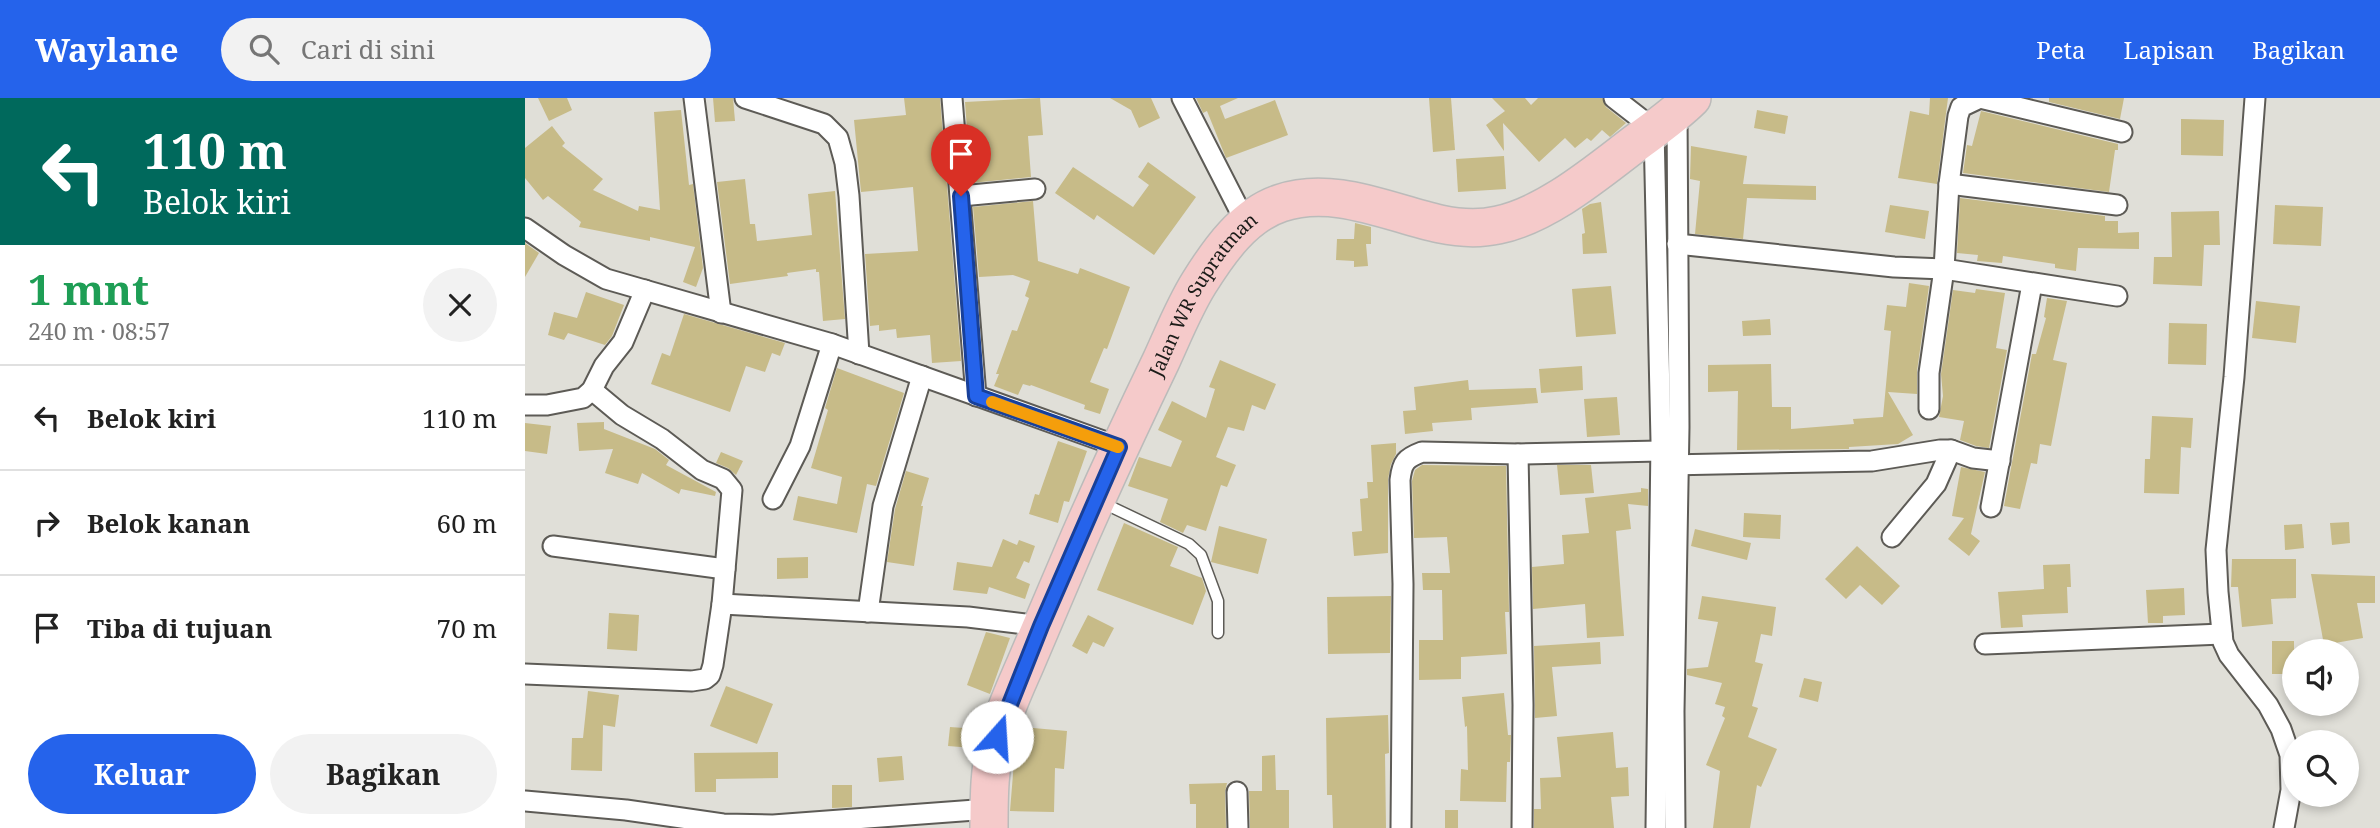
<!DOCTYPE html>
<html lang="id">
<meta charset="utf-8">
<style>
body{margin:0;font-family:"Noto Serif",serif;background:#f2f2f2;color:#222;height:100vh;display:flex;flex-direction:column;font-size:26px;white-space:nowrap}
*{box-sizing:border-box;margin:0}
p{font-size:23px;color:#767676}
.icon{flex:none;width:38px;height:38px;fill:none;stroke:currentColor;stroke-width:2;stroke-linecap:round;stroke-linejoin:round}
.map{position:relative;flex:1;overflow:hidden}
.side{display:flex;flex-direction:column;background:#fff;width:525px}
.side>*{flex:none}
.guide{background:#00695c;color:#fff;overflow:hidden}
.controls{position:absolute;left:1757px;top:541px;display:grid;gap:14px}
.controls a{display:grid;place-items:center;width:77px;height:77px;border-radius:50%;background:#fff;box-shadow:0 4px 10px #0003;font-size:35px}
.pin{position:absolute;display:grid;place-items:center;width:60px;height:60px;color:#fff;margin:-72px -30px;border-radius:50% 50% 50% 0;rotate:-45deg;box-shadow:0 0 7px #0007}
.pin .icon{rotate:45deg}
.me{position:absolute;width:77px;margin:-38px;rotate:19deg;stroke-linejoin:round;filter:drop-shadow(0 0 5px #0008)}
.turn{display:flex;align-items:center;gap:24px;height:147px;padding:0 28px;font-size:32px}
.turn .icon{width:91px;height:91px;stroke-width:2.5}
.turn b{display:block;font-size:49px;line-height:60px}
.round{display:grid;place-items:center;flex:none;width:74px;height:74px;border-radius:37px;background:#f2f2f2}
.summary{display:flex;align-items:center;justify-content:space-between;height:119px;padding:0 28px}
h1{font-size:42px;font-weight:700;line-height:52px;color:#1e9e55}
.primary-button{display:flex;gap:14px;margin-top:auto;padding:14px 28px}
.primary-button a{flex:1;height:80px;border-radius:42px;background:#2563eb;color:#fff;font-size:28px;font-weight:700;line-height:80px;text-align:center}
.primary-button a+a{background:#f2f2f2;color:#222}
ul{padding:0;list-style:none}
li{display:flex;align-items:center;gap:21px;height:105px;padding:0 28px;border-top:2px solid #e0e0e0}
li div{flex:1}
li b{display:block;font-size:26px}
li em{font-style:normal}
header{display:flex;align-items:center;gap:42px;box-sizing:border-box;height:98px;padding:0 35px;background:#2563eb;color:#fff}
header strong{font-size:33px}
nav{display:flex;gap:38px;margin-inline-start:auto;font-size:24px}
.search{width:490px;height:63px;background:#f2f2f2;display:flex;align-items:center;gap:18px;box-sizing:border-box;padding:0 24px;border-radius:38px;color:#767676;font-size:26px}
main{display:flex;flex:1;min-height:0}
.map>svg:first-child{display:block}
.building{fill:#c7bb88}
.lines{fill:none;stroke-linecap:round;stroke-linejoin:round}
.lane-casing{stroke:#5d5b56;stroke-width:13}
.street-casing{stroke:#5d5b56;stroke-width:23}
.highway-casing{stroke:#bbbbba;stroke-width:40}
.lane{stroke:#fff;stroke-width:10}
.street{stroke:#fff;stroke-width:19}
.highway{stroke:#f5caca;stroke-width:37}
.route-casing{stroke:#184099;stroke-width:18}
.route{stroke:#2563eb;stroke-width:12}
.slow{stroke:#f59e0b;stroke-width:12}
.labels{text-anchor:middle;stroke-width:7;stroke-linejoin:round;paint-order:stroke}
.street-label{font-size:19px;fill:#1c1c19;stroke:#fff}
</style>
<header>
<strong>Waylane</strong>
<div class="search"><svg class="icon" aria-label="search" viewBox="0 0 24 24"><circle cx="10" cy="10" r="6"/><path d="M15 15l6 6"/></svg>Cari di sini</div>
<nav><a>Peta</a><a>Lapisan</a><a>Bagikan</a></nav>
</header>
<main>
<section class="side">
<div class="guide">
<div class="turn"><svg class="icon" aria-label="left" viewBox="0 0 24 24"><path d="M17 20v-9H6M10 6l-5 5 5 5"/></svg><div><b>110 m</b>Belok kiri</div></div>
</div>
<div class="summary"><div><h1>1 mnt</h1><p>240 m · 08:57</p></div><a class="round"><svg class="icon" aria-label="close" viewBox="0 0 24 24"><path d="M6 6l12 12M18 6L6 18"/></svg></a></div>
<ul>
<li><svg class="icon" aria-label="left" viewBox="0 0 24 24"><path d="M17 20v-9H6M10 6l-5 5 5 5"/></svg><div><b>Belok kiri</b></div><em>110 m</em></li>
<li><svg class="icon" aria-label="right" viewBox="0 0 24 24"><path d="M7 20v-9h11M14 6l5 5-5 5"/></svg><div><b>Belok kanan</b></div><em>60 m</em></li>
<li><svg class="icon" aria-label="arrive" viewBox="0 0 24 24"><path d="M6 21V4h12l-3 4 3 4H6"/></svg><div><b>Tiba di tujuan</b></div><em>70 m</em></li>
</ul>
<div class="primary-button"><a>Keluar</a><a>Bagikan</a></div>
</section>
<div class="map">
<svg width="1855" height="730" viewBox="0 0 1855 730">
<rect width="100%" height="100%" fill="#e0dfd8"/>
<!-- building -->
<g class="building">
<polygon points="13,0 42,0 47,12 24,23"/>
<polygon points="188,0 208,0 210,23 190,24"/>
<polygon points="379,0 415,0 436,263 407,265 405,237 372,240 371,231 354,233 354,227 345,228 340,156 393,153 388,89 336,94 329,22 381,17"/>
<polygon points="515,0 518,37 503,38 506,79 446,85 440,4"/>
<polygon points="585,0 626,0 635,20 614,30 606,12"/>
<polygon points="671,0 713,0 695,8 700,21 750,2 763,37 701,60 682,13 678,15"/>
<polygon points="904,0 926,0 930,52 908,54"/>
<polygon points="967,0 1000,0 1006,7 1013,0 1077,0 1081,9 1101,25 1085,39 1077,32 1066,43 1062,40 1050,50 1040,40 1014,64 978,25 979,53 961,27 980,13"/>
<polygon points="1405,0 1423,0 1412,86 1373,80 1385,13 1404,17"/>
<polygon points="1524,0 1599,0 1595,21 1524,4"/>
<polygon points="156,12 164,87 168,86 178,170 171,189 158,184 170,149 125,139 125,143 54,129 56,124 23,98 18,102 0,80 0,50 27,28 40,45 37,48 78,81 68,92 113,113 114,108 135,112 129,14"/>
<polygon points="1232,12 1263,18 1260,36 1229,30"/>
<polygon points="1456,13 1593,46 1593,52 1590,52 1584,94 1438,75 1442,47 1447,48"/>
<polygon points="1656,21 1699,22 1698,58 1656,57"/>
<polygon points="1166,48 1222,58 1218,86 1291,88 1291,102 1222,100 1218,141 1170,136 1175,83 1165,81"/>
<polygon points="979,58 981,91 933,94 931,61"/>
<polygon points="623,64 671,99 629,157 572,117 569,122 530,95 548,69 608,109 624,87 613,79"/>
<polygon points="220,81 225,126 230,126 232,143 287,137 283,96 310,93 320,221 298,223 294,174 291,174 291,171 262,175 263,178 205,186 192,84"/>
<polygon points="1435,100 1580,118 1580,123 1593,123 1593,135 1614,134 1614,151 1553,150 1551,173 1530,170 1530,166 1478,158 1477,165 1452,163 1453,157 1432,155"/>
<polygon points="508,103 513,163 553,176 555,170 605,189 582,251 579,250 565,284 584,291 575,316 559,311 560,307 506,287 505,288 498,286 493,297 469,288 474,276 471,276 487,232 492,233 504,200 500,198 505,183 488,177 454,179 448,109"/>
<polygon points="1076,104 1082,155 1058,156 1057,136 1060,135 1057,111 1065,106"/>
<polygon points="1365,107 1404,113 1400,141 1360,134"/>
<polygon points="1750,107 1798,109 1796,148 1748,146"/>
<polygon points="1694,113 1695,147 1679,147 1677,188 1628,186 1629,159 1647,159 1646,114"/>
<polygon points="830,125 846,129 846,146 841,146 843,168 829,169 829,163 811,162 812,141 829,141"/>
<polygon points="0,145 14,155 0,179"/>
<polygon points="1384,185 1404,188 1392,273 1392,296 1363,294 1388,337 1373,346 1324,349 1324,351 1212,352 1213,293 1183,294 1183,267 1246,266 1247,309 1266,309 1266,331 1329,326 1328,321 1358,319 1366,233 1359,232 1362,207 1381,209"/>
<polygon points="1086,188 1091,236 1051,239 1047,191"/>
<polygon points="1451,191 1480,195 1471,250 1482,252 1464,350 1451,348 1435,342 1439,323 1414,319 1418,298 1416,276 1428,192 1450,195"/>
<polygon points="61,194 99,207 87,238 80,247 43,235 39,242 23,237 29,214 52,220"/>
<polygon points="1522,200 1542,203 1528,262 1542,265 1526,348 1515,346 1512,366 1506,365 1495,411 1479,408 1507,256 1511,256 1521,220 1519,219"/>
<polygon points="1731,203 1775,208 1771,245 1727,240"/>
<polygon points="159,216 260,245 255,258 247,255 240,274 221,268 205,314 126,286 137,255 145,258"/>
<polygon points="1245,221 1246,237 1218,238 1217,223"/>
<polygon points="1644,225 1682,226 1681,267 1643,266"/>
<polygon points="695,262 751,286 740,312 727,307 719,333 703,329 691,359 711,367 702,389 696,387 681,433 662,427 658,435 635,424 643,401 603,388 614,359 646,369 657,343 633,332 647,303 681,320 690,291 684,289"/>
<polygon points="1057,268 1058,292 1016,295 1014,271"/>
<polygon points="312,270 379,295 351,388 342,386 332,435 268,422 273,398 312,406 317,379 286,370 303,312 300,310"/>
<polygon points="943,282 944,292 1011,290 1013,305 946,310 947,322 907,325 908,333 880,336 878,313 891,312 889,289"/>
<polygon points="1092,299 1095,337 1062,339 1059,301"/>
<polygon points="1627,318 1668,320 1666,350 1656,349 1654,396 1619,395 1620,361 1625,361"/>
<polygon points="79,324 79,331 130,351 144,362 141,367 191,394 190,398 156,391 154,396 117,375 113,386 80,375 88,351 54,353 52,325"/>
<polygon points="0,325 26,328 22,356 0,353"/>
<polygon points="533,343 562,353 544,404 539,403 533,425 504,416 510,396 514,397"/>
<polygon points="871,345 871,356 866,366 863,381 863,455 829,458 827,434 837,433 835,401 843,400 842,384 848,384 846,347"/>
<polygon points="196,354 218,363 211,377 203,370 191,365"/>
<polygon points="897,367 981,368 984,514 980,514 982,556 936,559 936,581 894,582 894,542 918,542 917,492 898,492 897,475 925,475 922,439 889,440 887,383 890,372"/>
<polygon points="1032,367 1066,367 1069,395 1035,397"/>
<polygon points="1436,369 1460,374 1446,436 1455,443 1444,458 1423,441 1439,420 1427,418"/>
<polygon points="381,373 404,380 396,408 398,408 389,468 362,464 370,411"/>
<polygon points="1116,390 1123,391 1123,408 1103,406 1106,431 1091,433 1099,538 1062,540 1060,506 1008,511 1007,469 1039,466 1037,437 1064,435 1060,400 1116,394"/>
<polygon points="1219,415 1256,417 1255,441 1218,439"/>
<polygon points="1824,424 1825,445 1807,447 1805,425"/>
<polygon points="599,425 653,449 645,468 677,480 681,493 668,527 572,492"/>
<polygon points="1777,426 1779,450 1760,452 1759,427"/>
<polygon points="694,428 742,441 733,476 686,464"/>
<polygon points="1170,431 1226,445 1222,462 1166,448"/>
<polygon points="478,441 492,447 494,442 510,448 504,465 499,463 491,480 505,486 500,501 464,489 462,496 428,492 432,464 467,469"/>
<polygon points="1332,448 1375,488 1357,507 1335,487 1321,501 1300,481"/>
<polygon points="283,459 283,480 252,481 252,460"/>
<polygon points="1707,461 1771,461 1771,500 1746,501 1748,526 1717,529 1713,489 1706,489"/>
<polygon points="1545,466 1546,489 1542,489 1543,515 1497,517 1498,529 1476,530 1473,494 1519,491 1518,467"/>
<polygon points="1786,476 1850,478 1850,505 1832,505 1838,540 1799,547"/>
<polygon points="1659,490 1660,517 1638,518 1638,525 1623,525 1621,492"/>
<polygon points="866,498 865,555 803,556 802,499"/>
<polygon points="1177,498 1251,509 1247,538 1236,536 1230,564 1238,566 1227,608 1233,610 1223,639 1252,651 1236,689 1232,687 1225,730 1188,730 1195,673 1181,667 1200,620 1197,618 1200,609 1190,606 1197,585 1162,577 1162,571 1183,569 1193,524 1173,521"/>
<polygon points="84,515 114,517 112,553 82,551"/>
<polygon points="563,517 589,530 579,549 568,544 562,556 547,548"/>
<polygon points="461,534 485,540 465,596 442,587"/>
<rect x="1747" y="543" width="22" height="33"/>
<polygon points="1075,544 1076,566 1027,569 1032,618 1010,620 1009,548"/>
<polygon points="1279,580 1297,584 1293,604 1274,599"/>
<polygon points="201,588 248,606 232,646 185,628"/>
<polygon points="63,593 94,597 90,629 78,627 77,673 46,672 47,640 58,640"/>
<polygon points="979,595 983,637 986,637 985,664 982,664 981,704 935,703 936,671 943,672 942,628 940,629 937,599"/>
<polygon points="863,617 864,655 860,656 861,730 808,730 807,697 802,697 801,620"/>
<polygon points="425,629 453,631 448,650 423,648"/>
<polygon points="497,629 542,633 539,671 530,670 529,714 485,713 489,664"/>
<polygon points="1088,634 1091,670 1103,669 1104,698 1086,699 1089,730 1009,730 1009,711 1016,711 1015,680 1036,679 1032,639"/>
<polygon points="253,654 253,680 191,681 191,694 170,694 169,655"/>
<polygon points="750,657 751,692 764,692 764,730 725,730 724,693 737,693 737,658"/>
<polygon points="377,658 379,682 354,684 352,660"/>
<polygon points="702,685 700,694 701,730 671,730 671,706 665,706 664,686"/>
<polygon points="307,687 327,687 327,709 307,710"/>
<rect x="920" y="712" width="13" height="18"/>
</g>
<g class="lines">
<!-- lane casing -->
<g class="lane-casing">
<polyline id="lane" points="578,405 664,446 676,457 693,503 693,535"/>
</g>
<!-- street casing -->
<g class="street-casing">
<g id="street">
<polyline points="169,0 196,215"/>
<polyline points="220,0 299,26 313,40 320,65 324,98 334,256"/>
<polyline points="427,0 451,298"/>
<polyline points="657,0 721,125"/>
<polyline points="1089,0 1129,31 1136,343 1131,730"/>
<polyline points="1730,0 1709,279 1691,452 1693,494 1698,544 1704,557 1743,607 1756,631 1765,657 1766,692 1759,730"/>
<polyline points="1424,86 1592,107"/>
<polyline points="436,98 510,91"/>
<polyline points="0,130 39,157 81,181 307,246 595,349"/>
<polyline points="1152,146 1369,169 1419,171 1592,198"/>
<polyline points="0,307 22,307 58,300 67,292 79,268 98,244 120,192"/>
<polyline points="1404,311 1404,275 1419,171 1424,86 1433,18 1436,9 1455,0 1597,34"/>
<polyline points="993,356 998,607 997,730"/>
<polyline points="1143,367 1347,363 1415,352 1426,352 1448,360 1475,363"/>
<polyline points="248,401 275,348 307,246"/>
<polyline points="1466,409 1507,186"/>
<polyline points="1367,439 1411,386 1426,352"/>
<polyline points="28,448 200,471"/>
<polyline points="197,506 443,519 516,528"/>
<polyline points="343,514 358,408 397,278"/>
<polyline points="1460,546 1697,536"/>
<polyline points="0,576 167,583 180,581 185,577 188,567 197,506 207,392 198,381 177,372 137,341 97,317 67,292"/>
<polyline points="712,694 713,730"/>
<polyline points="0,703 101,712 198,726 248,727 464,711"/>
<path d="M876,730L878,486L875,382C877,364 881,360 897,354L993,356L1135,353"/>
<polyline points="1150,730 1149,613 1154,329 1152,14"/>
</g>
</g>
<!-- highway casing -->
<g class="highway-casing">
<g id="highway">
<path id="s1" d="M464,730C464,699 464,668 473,637C479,613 490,590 500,567C518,524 537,481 555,438C581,379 608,321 636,263C648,237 659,209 674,185C694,153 719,117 756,105C808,87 865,115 915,126C934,130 955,131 973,127C1021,117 1070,76 1108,47C1128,32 1149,18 1167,0"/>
</g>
</g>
<!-- lane -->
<use href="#lane" class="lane"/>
<!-- street -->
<use href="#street" class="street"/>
<!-- highway -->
<use href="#highway" class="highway"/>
</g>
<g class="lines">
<!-- route casing -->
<g class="route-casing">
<polyline id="route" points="436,98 451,298 594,349 516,528 472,639"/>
</g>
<!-- route -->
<use href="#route" class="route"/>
<!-- slow -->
<polyline class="slow" points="467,304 593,349"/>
</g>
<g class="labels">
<!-- street labels -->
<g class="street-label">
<text dy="7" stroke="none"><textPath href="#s1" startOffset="581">Jalan WR Supratman</textPath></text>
</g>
</g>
</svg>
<div class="controls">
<a><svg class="icon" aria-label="sound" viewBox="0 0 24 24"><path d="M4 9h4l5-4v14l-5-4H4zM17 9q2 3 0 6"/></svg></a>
<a><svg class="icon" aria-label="search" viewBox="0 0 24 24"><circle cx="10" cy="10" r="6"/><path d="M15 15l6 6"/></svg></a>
</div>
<div class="pin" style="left:436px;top:98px;background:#d93025"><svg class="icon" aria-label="arrive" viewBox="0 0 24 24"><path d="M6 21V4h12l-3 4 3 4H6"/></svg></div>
<svg class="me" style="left:472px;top:639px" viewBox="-20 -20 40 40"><circle r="19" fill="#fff"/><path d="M0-13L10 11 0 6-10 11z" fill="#2563eb"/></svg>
</div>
</main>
